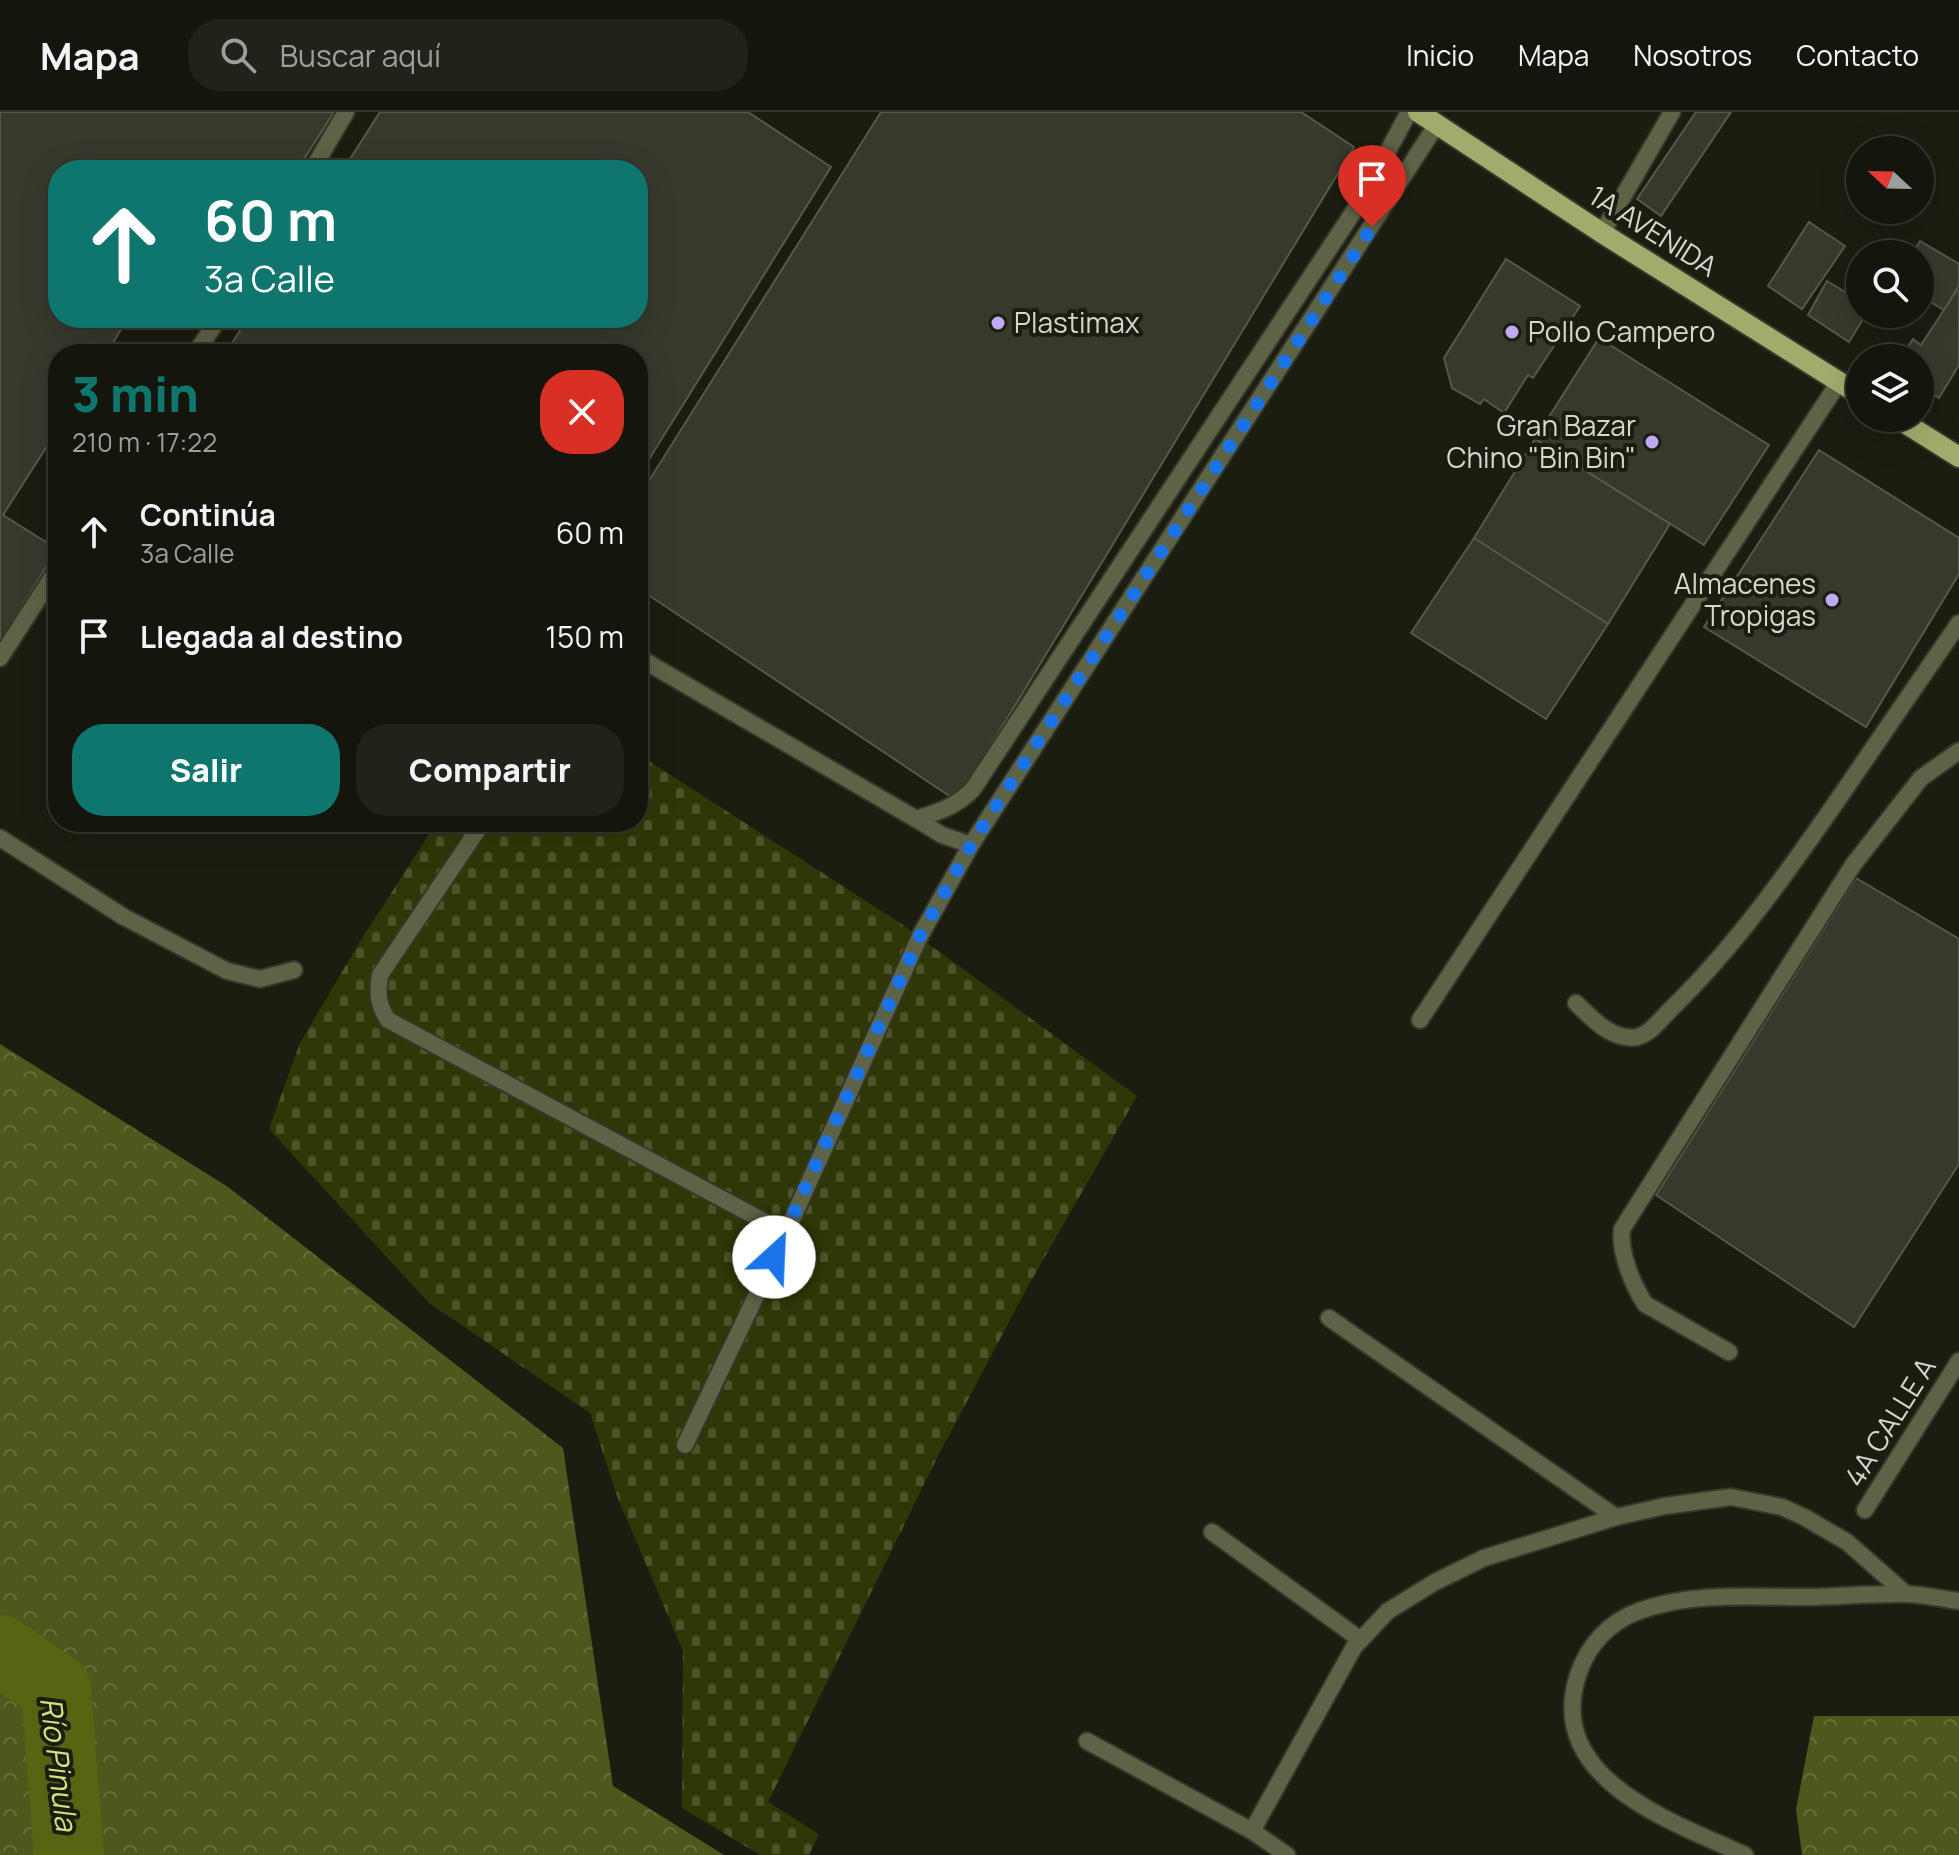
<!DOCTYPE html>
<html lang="es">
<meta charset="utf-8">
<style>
body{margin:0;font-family:Manrope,sans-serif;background:#21231b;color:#f1f3f6;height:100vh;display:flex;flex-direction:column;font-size:30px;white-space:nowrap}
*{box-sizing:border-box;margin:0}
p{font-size:26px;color:#9d9f9d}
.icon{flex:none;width:44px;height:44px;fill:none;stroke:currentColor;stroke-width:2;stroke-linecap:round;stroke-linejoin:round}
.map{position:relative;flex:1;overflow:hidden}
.details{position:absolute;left:48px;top:232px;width:600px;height:488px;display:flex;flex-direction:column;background:#14160d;border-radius:32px;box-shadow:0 8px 32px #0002,0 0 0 2px #33352e}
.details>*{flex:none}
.hud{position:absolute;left:48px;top:48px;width:600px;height:168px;border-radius:32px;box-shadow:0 8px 32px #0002,0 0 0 2px #33352e;background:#0f766e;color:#fff;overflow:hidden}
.needle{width:52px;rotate:292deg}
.controls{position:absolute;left:1846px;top:24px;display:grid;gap:16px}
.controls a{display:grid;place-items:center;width:88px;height:88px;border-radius:50%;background:#14160d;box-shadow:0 8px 32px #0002,0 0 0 2px #33352e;font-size:40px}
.pin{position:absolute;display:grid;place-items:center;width:68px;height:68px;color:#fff;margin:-82px -34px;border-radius:50% 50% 50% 0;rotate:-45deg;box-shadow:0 0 8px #0007}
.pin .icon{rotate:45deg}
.me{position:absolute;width:88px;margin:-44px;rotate:25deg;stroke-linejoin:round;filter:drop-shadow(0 0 6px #0008)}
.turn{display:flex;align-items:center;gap:28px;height:168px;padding:0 24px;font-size:36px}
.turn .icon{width:104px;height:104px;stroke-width:2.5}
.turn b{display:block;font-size:56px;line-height:68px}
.round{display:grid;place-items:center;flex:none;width:84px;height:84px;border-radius:32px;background:#21231b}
.summary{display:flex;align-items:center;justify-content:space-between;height:136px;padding:0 24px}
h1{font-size:48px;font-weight:800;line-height:60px;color:#0f766e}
.button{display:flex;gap:16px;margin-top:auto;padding:16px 24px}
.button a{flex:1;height:92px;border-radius:32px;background:#0f766e;color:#fff;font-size:32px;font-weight:800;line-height:92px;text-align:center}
.button a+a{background:#21231b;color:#f1f3f6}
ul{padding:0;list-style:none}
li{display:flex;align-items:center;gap:24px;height:104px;padding:0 24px}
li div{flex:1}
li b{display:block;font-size:30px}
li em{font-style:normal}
header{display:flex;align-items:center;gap:48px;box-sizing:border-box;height:112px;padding:0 40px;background:#14160d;border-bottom:2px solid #33352e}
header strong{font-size:38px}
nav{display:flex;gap:44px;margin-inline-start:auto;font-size:28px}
.search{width:560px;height:72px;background:#21231b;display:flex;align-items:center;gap:20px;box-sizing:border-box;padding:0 28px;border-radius:32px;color:#9d9f9d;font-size:30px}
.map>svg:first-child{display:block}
.forest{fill:url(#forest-crowns)}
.cemetery{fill:url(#cemetery-stones)}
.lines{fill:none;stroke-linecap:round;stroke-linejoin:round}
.river{stroke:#596412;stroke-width:70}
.building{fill:#36392c;stroke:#55584a;stroke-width:2}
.service-casing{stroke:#35372b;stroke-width:20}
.minor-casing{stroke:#35372b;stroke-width:20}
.primary-casing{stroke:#35372b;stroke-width:24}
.service{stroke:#5d6345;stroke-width:16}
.minor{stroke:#5d6345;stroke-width:16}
.primary{stroke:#a0ac6c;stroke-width:20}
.route{stroke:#1a73e8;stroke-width:14;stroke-dasharray:0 25.2}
.poi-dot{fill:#bfa9f4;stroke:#1b1d11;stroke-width:3}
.labels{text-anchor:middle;stroke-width:8;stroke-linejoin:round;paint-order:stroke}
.street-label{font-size:28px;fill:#d5d7ce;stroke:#1b1d11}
.poi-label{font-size:28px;fill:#d5d7ce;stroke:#1b1d11;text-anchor:start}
.water-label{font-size:30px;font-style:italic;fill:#d2e47a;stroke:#1b1d11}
</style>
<header>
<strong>Mapa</strong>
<div class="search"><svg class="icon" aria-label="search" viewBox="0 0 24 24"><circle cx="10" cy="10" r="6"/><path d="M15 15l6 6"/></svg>Buscar aquí</div>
<nav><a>Inicio</a><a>Mapa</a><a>Nosotros</a><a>Contacto</a></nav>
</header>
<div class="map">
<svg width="1959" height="1743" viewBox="0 0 1959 1743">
<defs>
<pattern id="forest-crowns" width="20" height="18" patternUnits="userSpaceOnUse" patternTransform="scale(2)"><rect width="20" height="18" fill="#4e571c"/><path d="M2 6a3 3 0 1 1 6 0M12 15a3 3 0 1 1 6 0" fill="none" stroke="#676e3c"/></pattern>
<pattern id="cemetery-stones" width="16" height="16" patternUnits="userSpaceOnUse" patternTransform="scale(2)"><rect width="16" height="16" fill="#303706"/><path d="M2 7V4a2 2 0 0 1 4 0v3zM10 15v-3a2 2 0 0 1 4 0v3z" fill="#4d5329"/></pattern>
</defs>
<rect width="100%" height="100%" fill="#1b1d11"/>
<!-- forest -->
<g class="forest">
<polygon points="0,932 228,1075 563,1336 613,1674 724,1743 0,1743"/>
<polygon points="1814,1604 1959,1604 1959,1743 1802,1743 1796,1697"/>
</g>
<!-- cemetery -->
<polygon class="cemetery" points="638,642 900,811 1137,984 1027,1176 938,1344 768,1690 819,1722 809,1743 760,1743 682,1696 683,1539 617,1384 590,1301 429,1191 269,1017 300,931 359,831 437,710 638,710"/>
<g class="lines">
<!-- river -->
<polyline class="river" points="0,1538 56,1577 69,1743"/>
</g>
<!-- building -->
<g class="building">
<polygon points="0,0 334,0 297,58 58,58 58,206 128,206 106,242 58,242 58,317 3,403 57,437 0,531"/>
<polygon points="380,0 748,0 831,55 638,365 638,242 225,242 248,206 638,206 638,58 343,58"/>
<polygon points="881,0 1301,0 1354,35 957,689 638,476 638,386"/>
<polygon points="1696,0 1731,0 1661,104 1637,87"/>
<polygon points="1809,110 1845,134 1802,197 1768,174"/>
<polygon points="1920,129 1959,152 1959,173 1944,198 1920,184 1920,142 1912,142"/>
<polygon points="1506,147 1580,194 1533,266 1528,263 1504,301 1484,287 1480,292 1452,276 1444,246"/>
<polygon points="1827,169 1860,189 1860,202 1866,202 1849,230 1808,203"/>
<polygon points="1957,178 1959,179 1959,253 1939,286 1920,273 1920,246 1901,246 1913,227 1921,233"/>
<polygon points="1599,226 1769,333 1704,433 1535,327"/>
<polygon points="1535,327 1670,412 1608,512 1474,426"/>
<polygon points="1819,338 1959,426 1959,462 1866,615 1704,515"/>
<polygon points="1474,426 1608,512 1546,607 1411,521"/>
<polygon points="1856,766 1959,827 1959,1052 1854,1215 1656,1083"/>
</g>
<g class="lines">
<!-- service casing -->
<g class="service-casing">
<g id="service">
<polyline points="312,58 346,0"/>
<polyline points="1602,121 1672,0"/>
<polyline points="195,242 219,206"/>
<path d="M638,545L916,707C938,700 956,695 973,677L1362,87L1409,0"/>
<polyline points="0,546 58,456"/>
<polyline points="916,707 942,723 971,733"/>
<path d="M483,710L380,863C377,882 378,893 388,908L786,1121"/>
<polyline points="0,726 124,805 227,859 260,867 294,858"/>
<path d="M1576,891C1592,906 1611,929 1637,925C1650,922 1660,908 1669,899C1735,835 1787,761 1839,686C1879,628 1919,569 1959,511"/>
<polyline points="1420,908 1839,270"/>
<path d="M1729,1240L1645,1192C1633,1173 1619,1141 1622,1117L1853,753L1921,666L1959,639"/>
<polyline points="685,1333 786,1121 920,824"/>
</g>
</g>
<!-- minor casing -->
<g class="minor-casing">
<g id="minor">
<polyline points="920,824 971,733 1437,12"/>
<polyline points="1329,1206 1616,1405"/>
<polyline points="1865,1398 1959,1249"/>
<polyline points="1212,1420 1361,1528"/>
<polyline points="1087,1629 1252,1719 1287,1743"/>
<polyline points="1252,1719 1354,1535 1388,1499 1435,1470 1484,1446 1616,1405 1665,1394 1731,1385 1782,1395 1804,1405 1847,1430 1906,1482"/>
<path d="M1745,1743C1673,1710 1544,1667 1578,1563C1588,1533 1609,1510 1639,1499C1690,1480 1748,1485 1801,1485C1836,1485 1871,1481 1905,1482C1923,1482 1941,1487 1959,1489"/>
</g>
</g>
<!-- primary casing -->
<g class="primary-casing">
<g id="primary">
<polyline points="1418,0 1602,121 1860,283"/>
<polyline points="1897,306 1959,345"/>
</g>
</g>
<!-- service -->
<use href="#service" class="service"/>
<!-- minor -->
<use href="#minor" class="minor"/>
<!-- primary -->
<use href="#primary" class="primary"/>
</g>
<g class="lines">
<!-- route -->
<polyline class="route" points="774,1145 920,824 971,733 1372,115"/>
</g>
<!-- markers -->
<g class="poi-dot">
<circle cx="998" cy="211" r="8"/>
<circle cx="1512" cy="220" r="8"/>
<circle cx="1652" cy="330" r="8"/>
<circle cx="1832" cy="488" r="8"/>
</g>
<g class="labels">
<!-- street labels -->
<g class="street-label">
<text transform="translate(1653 119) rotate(32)" y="10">1A AVENIDA</text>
<text transform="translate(1890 1310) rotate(-58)" y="10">4A CALLE A</text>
</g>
<!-- poi labels -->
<g class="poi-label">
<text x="1014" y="221">Plastimax</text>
<text x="1528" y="230">Pollo Campero</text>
<text x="1636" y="324" text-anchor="end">Gran Bazar<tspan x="1636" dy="32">Chino "Bin Bin"</tspan></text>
<text x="1816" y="482" text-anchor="end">Almacenes<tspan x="1816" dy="32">Tropigas</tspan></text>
</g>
<!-- water labels -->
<g class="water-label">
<text transform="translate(58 1652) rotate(83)" y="10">Río Pinula</text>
</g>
</g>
</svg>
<div class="controls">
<a><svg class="needle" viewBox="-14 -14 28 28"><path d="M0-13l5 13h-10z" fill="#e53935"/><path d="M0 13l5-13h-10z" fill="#9d9f9d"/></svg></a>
<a><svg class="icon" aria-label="search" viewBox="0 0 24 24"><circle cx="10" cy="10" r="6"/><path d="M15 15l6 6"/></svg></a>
<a><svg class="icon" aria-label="layers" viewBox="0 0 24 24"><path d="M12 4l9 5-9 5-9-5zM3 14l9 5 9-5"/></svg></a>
</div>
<div class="pin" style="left:1372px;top:115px;background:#d93025"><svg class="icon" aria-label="arrive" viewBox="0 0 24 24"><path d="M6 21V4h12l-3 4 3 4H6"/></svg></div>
<svg class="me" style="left:774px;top:1145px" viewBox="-20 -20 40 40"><circle r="19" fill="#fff"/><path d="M0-13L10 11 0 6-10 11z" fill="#1a73e8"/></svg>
<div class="hud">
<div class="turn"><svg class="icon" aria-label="ahead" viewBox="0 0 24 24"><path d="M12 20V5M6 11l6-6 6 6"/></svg><div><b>60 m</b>3a Calle</div></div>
</div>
<section class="details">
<div class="summary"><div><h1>3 min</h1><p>210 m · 17:22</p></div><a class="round" style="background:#d93025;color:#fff"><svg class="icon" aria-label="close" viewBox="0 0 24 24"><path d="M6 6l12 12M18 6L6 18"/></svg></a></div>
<ul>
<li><svg class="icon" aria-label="ahead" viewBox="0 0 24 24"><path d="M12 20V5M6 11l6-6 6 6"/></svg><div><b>Continúa</b><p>3a Calle</p></div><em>60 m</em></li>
<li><svg class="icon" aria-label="arrive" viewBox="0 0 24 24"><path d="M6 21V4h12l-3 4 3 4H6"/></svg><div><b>Llegada al destino</b></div><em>150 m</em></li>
</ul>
<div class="button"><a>Salir</a><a>Compartir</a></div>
</section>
</div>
